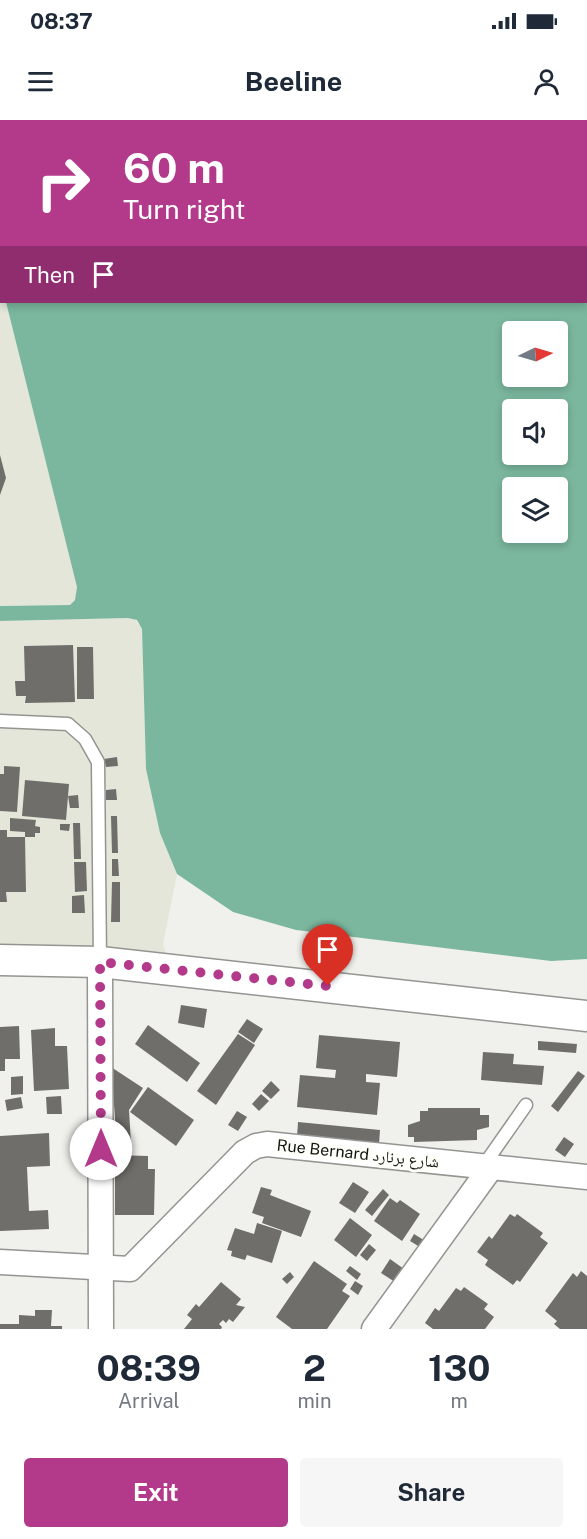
<!DOCTYPE html>
<meta charset="utf-8">
<style>
body{margin:0;font-family:"Public Sans","Noto Naskh Arabic",sans-serif;background:#f6f6f7;color:#1f2937;height:100vh;display:flex;flex-direction:column;font-size:22px;white-space:nowrap}
*{box-sizing:border-box;margin:0}
p{font-size:20px;color:#747a83}
.icon{flex:none;width:33px;height:33px;fill:none;stroke:currentColor;stroke-width:2;stroke-linecap:round;stroke-linejoin:round}
.map{position:relative;height:1209px;overflow:hidden}
.sheet{display:flex;flex-direction:column;background:#fff;flex:1}
.sheet>*{flex:none}
.banner{position:absolute;left:0px;top:0px;width:588px;height:183px;box-shadow:0 3px 9px #0003;background:#b3398b;color:#fff;overflow:hidden}
.needle{width:39px;rotate:85deg}
.fabs{position:absolute;left:502px;top:201px;display:grid;gap:12px}
.fabs a{display:grid;place-items:center;width:66px;height:66px;border-radius:6px;background:#fff;box-shadow:0 3px 9px #0003;font-size:30px}
.pin{position:absolute;display:grid;place-items:center;width:51px;height:51px;color:#fff;margin:-62px -26px;border-radius:50% 50% 50% 0;rotate:-45deg;box-shadow:0 0 6px #0007}
.pin .icon{rotate:45deg}
.me{position:absolute;width:66px;margin:-33px;rotate:0deg;stroke-linejoin:round;filter:drop-shadow(0 0 4px #0008)}
.turn{display:flex;align-items:center;gap:21px;height:126px;padding:0 24px;font-size:27px}
.turn .icon{width:78px;height:78px;stroke-width:2.5}
.turn b{display:block;font-size:42px;line-height:51px}
.then{display:flex;align-items:center;height:57px;padding:0 24px;background:#0003;gap:12px;font-size:22px}
.eta{display:flex;justify-content:space-evenly;align-items:center;height:102px;text-align:center}
.eta b{font-size:36px;font-weight:700;line-height:42px}
.primary-button{display:flex;gap:12px;margin-top:auto;padding:12px 24px}
.primary-button a{flex:1;height:69px;border-radius:6px;background:#b3398b;color:#fff;font-size:24px;font-weight:700;line-height:69px;text-align:center}
.primary-button a+a{background:#f6f6f7;color:#1f2937}
.status{display:flex;justify-content:space-between;align-items:center;height:42px;padding:0 30px;background:#fff;direction:ltr}
.status svg{height:16px;fill:currentColor}
header{display:flex;justify-content:space-between;align-items:center;height:78px;padding:0 24px;background:#fff;font-size:27px;font-weight:700}
.map>svg:first-child{display:block}
.built{fill:#e4e6d9}
.water{fill:#7bb79e;fill-rule:evenodd}
.building{fill:#706e6a}
.lines{fill:none;stroke-linecap:round;stroke-linejoin:round}
.service-casing{stroke:#949590;stroke-width:15}
.minor-casing{stroke:#949590;stroke-width:27}
.tertiary-casing{stroke:#949590;stroke-width:33}
.service{stroke:#fff;stroke-width:12}
.minor{stroke:#fff;stroke-width:24}
.tertiary{stroke:#fff;stroke-width:30}
.route{stroke:#b3398b;stroke-width:10;stroke-dasharray:0 18}
.labels{text-anchor:middle;stroke-width:6;stroke-linejoin:round;paint-order:stroke}
.street-label{font-size:16px;fill:#141412;stroke:#fefff9}
</style>
<div class="status"><b>08:37</b><svg viewBox="0 0 49 12"><path d="M0 12V9h3v3zM5 12V6h3v6zM10 12V3h3v9zM15 12V0h3v12zM26 1h20v11H26zM47 4h2v5h-2z"/></svg></div>
<header><svg class="icon" aria-label="menu" viewBox="0 0 24 24"><path d="M4 6h16M4 12h16M4 18h16"/></svg>Beeline<svg class="icon" aria-label="person" viewBox="0 0 24 24"><circle cx="12" cy="8" r="4"/><path d="M4 21q1-7 8-7t8 7"/></svg></header>
<div class="map">
<svg width="587" height="1209" viewBox="0 0 587 1209">
<rect width="100%" height="100%" fill="#f0f1ec"/>
<!-- built -->
<g class="built">
<polygon points="0,159 2,182 6,182 77,467 75,480 70,485 0,486"/>
<polygon points="128,498 136,500 142,509 146,649 160,712 177,754 163,824 167,837 0,840 0,501"/>
</g>
<!-- water -->
<path class="water" d="M0,0H587V839L551,841L296,810L233,792L177,754L160,713L146,649L142,509L137,500L128,498L0,501V486L70,485L75,480L77,467L6,182H586V2H2L1,165ZM513,212H558V256H513ZM513,290H558V334H513ZM513,368H558V412H513Z"/>
<!-- building -->
<g class="building">
<polygon points="0,335 6,358 0,375"/>
<polygon points="73,525 75,582 25,583 26,576 16,576 15,561 25,561 24,526"/>
<polygon points="77,527 93,527 94,579 77,579"/>
<polygon points="117,637 118,646 106,647 104,639"/>
<polygon points="4,646 20,647 17,692 0,691 0,654 4,654"/>
<polygon points="25,660 69,664 66,700 22,696"/>
<polygon points="116,669 117,680 106,680 106,670"/>
<polygon points="78,675 79,688 70,688 68,676"/>
<polygon points="111,696 117,696 118,733 112,733"/>
<polygon points="10,698 36,700 35,706 40,707 40,713 35,713 35,717 25,717 25,712 10,711"/>
<polygon points="73,703 80,703 81,739 74,739"/>
<polygon points="60,704 70,704 69,711 60,710"/>
<polygon points="0,710 7,710 7,717 25,717 26,772 6,772 7,782 0,782"/>
<polygon points="112,739 118,739 119,756 112,756"/>
<polygon points="74,742 86,742 87,771 75,772"/>
<polygon points="112,762 120,762 120,802 111,802"/>
<polygon points="84,775 85,793 72,793 72,776"/>
<polygon points="181,885 207,889 204,908 178,903"/>
<polygon points="247,899 263,909 254,923 238,912"/>
<polygon points="148,905 200,943 187,962 135,924"/>
<polygon points="19,906 20,939 5,939 5,951 0,951 0,907"/>
<polygon points="55,908 55,926 67,926 69,969 34,971 31,910"/>
<polygon points="238,914 255,925 216,985 197,971"/>
<polygon points="319,915 400,922 397,957 366,954 366,962 380,963 377,995 297,987 300,955 335,958 336,950 316,948"/>
<polygon points="538,921 577,924 576,933 538,930"/>
<polygon points="483,932 514,934 513,944 544,946 542,965 481,960"/>
<polygon points="111,947 143,968 129,990 131,1023 117,1024"/>
<polygon points="578,951 585,956 558,992 551,986"/>
<polygon points="23,956 23,974 11,975 11,957"/>
<polygon points="271,961 280,970 271,979 262,971"/>
<polygon points="148,967 194,1000 176,1026 130,992"/>
<polygon points="261,974 269,981 259,991 252,984"/>
<polygon points="61,976 62,994 47,994 46,977"/>
<polygon points="21,977 23,988 7,991 5,980"/>
<polygon points="428,988 480,988 480,995 489,995 489,1007 477,1010 477,1020 414,1022 414,1017 408,1017 408,1005 420,1001 420,991 428,991"/>
<polygon points="237,991 247,997 238,1011 228,1005"/>
<polygon points="298,1002 380,1010 379,1024 297,1017"/>
<polygon points="49,1013 50,1046 27,1047 29,1091 48,1090 49,1109 0,1111 0,1016"/>
<polygon points="564,1017 574,1024 565,1037 555,1030"/>
<polygon points="115,1035 148,1036 148,1049 155,1049 154,1095 115,1095"/>
<polygon points="353,1062 369,1072 355,1093 339,1083"/>
<polygon points="261,1067 272,1070 270,1075 311,1091 301,1117 262,1103 264,1097 252,1093"/>
<polygon points="383,1069 389,1075 372,1096 365,1090"/>
<polygon points="390,1078 397,1083 400,1080 420,1094 402,1121 374,1101"/>
<polygon points="510,1094 515,1097 517,1094 543,1113 540,1117 548,1123 520,1162 517,1160 513,1165 485,1145 488,1140 477,1132 489,1116 492,1119"/>
<polygon points="350,1098 372,1115 356,1137 334,1120"/>
<polygon points="257,1103 282,1111 272,1143 247,1135 245,1140 231,1136 232,1131 227,1130 235,1108 254,1114"/>
<polygon points="414,1114 427,1122 423,1129 410,1121"/>
<polygon points="369,1124 376,1130 367,1141 360,1135"/>
<polygon points="390,1139 404,1149 395,1162 381,1153"/>
<polygon points="314,1141 347,1164 342,1171 350,1176 327,1209 292,1209 276,1197"/>
<polygon points="350,1146 361,1154 357,1160 346,1151"/>
<polygon points="581,1151 587,1156 587,1209 560,1209 554,1204 557,1201 545,1191 573,1153 577,1157"/>
<polygon points="290,1152 294,1157 287,1164 282,1159"/>
<polygon points="355,1161 363,1166 358,1175 350,1169"/>
<polygon points="221,1162 241,1179 236,1185 245,1187 233,1202 229,1199 226,1203 223,1200 219,1204 222,1207 221,1209 184,1209 192,1199 187,1195 196,1184 199,1187"/>
<polygon points="464,1167 488,1184 484,1189 494,1197 485,1209 433,1209 425,1203 435,1188 439,1191 456,1168 461,1171"/>
<polygon points="35,1190 52,1190 51,1206 62,1206 62,1209 0,1209 0,1204 19,1204 19,1195 35,1196"/>
</g>
<g class="lines">
<!-- service casing -->
<g class="service-casing">
<g id="service">
<polyline points="0,601 68,604 85,619 98,642 100,842"/>
<polyline points="484,1045 526,985"/>
</g>
</g>
<!-- minor casing -->
<g class="minor-casing">
<g id="minor">
<polyline points="100,842 101,1209"/>
<polyline points="0,1142 130,1149 245,1032 256,1026 267,1024 587,1057"/>
<polyline points="374,1209 492,1046"/>
</g>
</g>
<!-- tertiary casing -->
<g class="tertiary-casing">
<polyline id="tertiary" points="0,840 100,842 587,896"/>
</g>
<!-- service -->
<use href="#service" class="service"/>
<!-- minor -->
<use href="#minor" class="minor"/>
<!-- tertiary -->
<use href="#tertiary" class="tertiary"/>
</g>
<g class="lines">
<!-- route -->
<polyline class="route" points="101,1029 100,842 328,866"/>
</g>
<g class="labels">
<!-- street labels -->
<g class="street-label">
<text transform="translate(358 1033) rotate(6)" y="6">Rue Bernard شارع برنارد</text>
</g>
</g>
</svg>
<div class="fabs">
<a><svg class="needle" viewBox="-14 -14 28 28"><path d="M0-13l5 13h-10z" fill="#e53935"/><path d="M0 13l5-13h-10z" fill="#747a83"/></svg></a>
<a><svg class="icon" aria-label="sound" viewBox="0 0 24 24"><path d="M4 9h4l5-4v14l-5-4H4zM17 9q2 3 0 6"/></svg></a>
<a><svg class="icon" aria-label="layers" viewBox="0 0 24 24"><path d="M12 4l9 5-9 5-9-5zM3 14l9 5 9-5"/></svg></a>
</div>
<div class="pin" style="left:328px;top:866px;background:#d93025"><svg class="icon" aria-label="arrive" viewBox="0 0 24 24"><path d="M6 21V4h12l-3 4 3 4H6"/></svg></div>
<svg class="me" style="left:101px;top:1029px" viewBox="-20 -20 40 40"><circle r="19" fill="#fff"/><path d="M0-13L10 11 0 6-10 11z" fill="#b3398b"/></svg>
<div class="banner">
<div class="turn"><svg class="icon" aria-label="right" viewBox="0 0 24 24"><path d="M7 20v-9h11M14 6l5 5-5 5"/></svg><div><b>60 m</b>Turn right</div></div>
<div class="then">Then<svg class="icon" aria-label="arrive" viewBox="0 0 24 24"><path d="M6 21V4h12l-3 4 3 4H6"/></svg></div>
</div>
</div>
<section class="sheet">
<div class="eta">
<div><b>08:39</b><p>Arrival</p></div>
<div><b>2</b><p>min</p></div>
<div><b>130</b><p>m</p></div>
</div>
<div class="primary-button"><a>Exit</a><a>Share</a></div>
</section>
